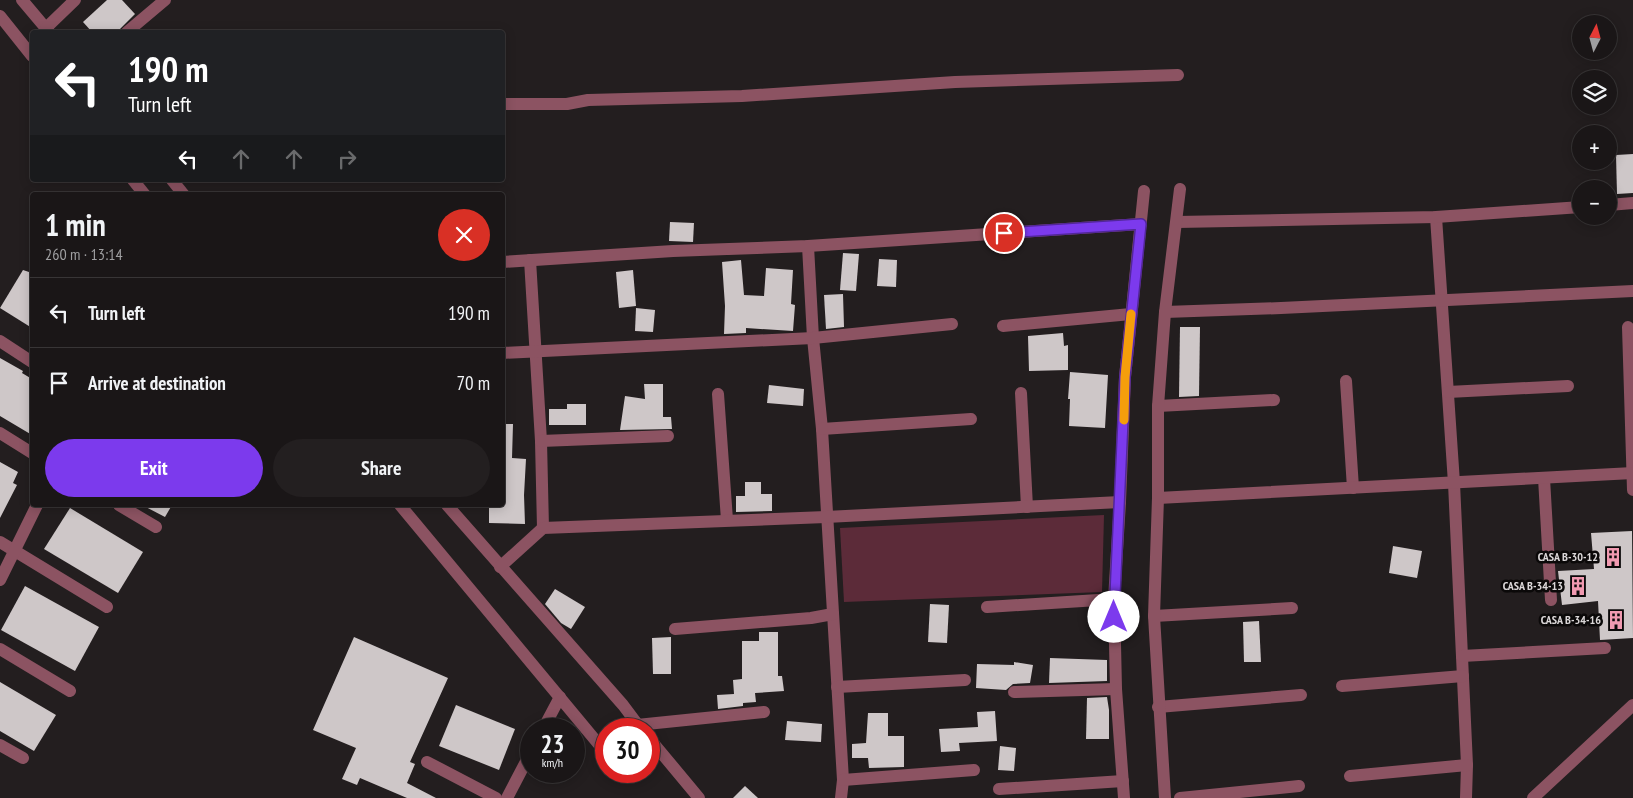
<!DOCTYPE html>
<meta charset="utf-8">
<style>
body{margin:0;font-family:"PT Sans Narrow",sans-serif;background:#231f20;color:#f1f3f6;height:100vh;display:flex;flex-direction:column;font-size:19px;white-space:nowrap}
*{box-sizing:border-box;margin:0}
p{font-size:16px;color:#9f9fa1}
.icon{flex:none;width:28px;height:28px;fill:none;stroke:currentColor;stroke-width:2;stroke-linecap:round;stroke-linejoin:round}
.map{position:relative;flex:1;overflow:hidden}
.sheet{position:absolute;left:30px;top:192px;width:475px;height:315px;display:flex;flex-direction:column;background:#1a1617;border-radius:5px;box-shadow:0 2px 12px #0003,0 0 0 1px #383536}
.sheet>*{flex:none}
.hud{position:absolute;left:30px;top:30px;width:475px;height:152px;border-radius:5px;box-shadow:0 2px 12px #0003,0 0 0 1px #383536;background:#202124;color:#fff;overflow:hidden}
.needle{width:32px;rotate:6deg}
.controls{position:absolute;left:1572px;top:15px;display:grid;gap:10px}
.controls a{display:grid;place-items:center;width:45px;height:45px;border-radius:50%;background:#1a1617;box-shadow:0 2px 12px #0003,0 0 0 1px #383536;font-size:25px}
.speed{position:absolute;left:520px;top:718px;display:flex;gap:10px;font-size:25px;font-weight:700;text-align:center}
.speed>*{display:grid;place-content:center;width:65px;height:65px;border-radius:50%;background:#1a1617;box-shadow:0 2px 12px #0003,0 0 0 1px #383536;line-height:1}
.speed small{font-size:12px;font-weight:400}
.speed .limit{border:8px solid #d22;background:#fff;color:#111}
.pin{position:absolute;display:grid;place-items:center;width:42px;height:42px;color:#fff;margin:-21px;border:2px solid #fff;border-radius:50%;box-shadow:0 1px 5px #0007}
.me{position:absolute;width:55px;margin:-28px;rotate:0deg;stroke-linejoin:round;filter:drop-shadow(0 0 4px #0008)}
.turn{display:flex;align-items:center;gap:18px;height:105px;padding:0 15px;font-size:22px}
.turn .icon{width:65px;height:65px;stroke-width:2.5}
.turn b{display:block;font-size:35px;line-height:42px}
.lanes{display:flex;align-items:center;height:48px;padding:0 15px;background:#0003;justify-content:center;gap:25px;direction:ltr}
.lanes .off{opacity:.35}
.round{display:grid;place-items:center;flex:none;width:52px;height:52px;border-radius:26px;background:#231f20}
.headline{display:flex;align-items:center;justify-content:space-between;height:85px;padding:0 15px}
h1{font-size:30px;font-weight:700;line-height:38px}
.button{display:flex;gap:10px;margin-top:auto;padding:10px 15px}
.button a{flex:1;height:58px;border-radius:30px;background:#7c3aed;color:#fff;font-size:20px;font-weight:700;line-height:58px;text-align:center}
.button a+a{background:#231f20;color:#f1f3f6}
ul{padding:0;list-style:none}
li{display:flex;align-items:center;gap:15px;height:70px;padding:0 15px;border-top:1px solid #383536}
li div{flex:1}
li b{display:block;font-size:19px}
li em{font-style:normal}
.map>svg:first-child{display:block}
.green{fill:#5c2b39}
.building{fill:#cec7c8}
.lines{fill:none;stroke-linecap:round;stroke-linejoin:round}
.minor{stroke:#8c5362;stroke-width:12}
.route-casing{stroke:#51269a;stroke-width:12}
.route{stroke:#7c3aed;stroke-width:9}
.slow{stroke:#f59e0b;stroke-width:9}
.labels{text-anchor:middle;stroke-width:5;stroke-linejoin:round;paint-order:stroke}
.poi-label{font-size:12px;font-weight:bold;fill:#dbd7d8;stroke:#0b0909;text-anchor:end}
</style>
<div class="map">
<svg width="1633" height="798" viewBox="0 0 1633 798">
<rect width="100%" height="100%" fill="#231e1f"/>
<!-- green -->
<polygon class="green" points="1104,515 1102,592 844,602 840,528"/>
<!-- building -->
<g class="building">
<polygon points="107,0 122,0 135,14 117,32 92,32 83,22"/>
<polygon points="1633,154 1633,193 1617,194 1616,155"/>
<polygon points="670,222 694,223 693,242 669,241"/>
<polygon points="843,253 859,254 856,291 840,290"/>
<polygon points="879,259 897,260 896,287 877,286"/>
<polygon points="741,260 744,295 764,296 766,268 793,270 791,304 795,305 793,331 746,328 746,333 724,334 725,306 722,262"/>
<polygon points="23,270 32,273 32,328 0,308"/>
<polygon points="633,270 636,306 619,308 616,272"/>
<polygon points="843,294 844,327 826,329 824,295"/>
<polygon points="636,308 655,310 653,332 635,331"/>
<polygon points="1180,327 1200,327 1199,396 1179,397"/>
<polygon points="1063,333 1064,346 1068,345 1068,370 1029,371 1028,336"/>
<polygon points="0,358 23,371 22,373 32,379 32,435 0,416"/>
<polygon points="1070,372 1108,375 1105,428 1069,426 1070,399 1068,399"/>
<polygon points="644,384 663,384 663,417 671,417 672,429 620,430 625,396 645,399"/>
<polygon points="769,385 804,389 803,406 767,403"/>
<polygon points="567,404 586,404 586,425 549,425 549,409 567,409"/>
<polygon points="502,424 513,424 512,458 526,459 524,495 525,524 489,523 489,505 502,505"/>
<polygon points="0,462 18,472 13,483 17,485 0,518"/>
<polygon points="745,482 761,482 761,494 772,494 772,511 736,512 736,496 745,496"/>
<polygon points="142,505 172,505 165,517"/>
<polygon points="70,508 143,552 118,593 44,549"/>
<polygon points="1632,531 1633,638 1600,640 1598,601 1562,605 1558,571 1594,569 1591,533"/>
<polygon points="1393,546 1422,551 1417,578 1389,573"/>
<polygon points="25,586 99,627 75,671 1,630"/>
<polygon points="555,589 585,607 571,629 561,623 545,604"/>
<polygon points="930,604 949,605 947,643 928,642"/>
<polygon points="1259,621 1261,662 1244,662 1243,622"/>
<polygon points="759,632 778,632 778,676 782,676 784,691 755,693 756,702 743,703 743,706 718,709 717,695 734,694 733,680 742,679 742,641 759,641"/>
<polygon points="354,637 448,678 410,762 415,764 407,783 436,798 407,798 360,778 357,785 342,779 356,748 313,730"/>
<polygon points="671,637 671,674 653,674 652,638"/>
<polygon points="1050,658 1107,660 1107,681 1049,683"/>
<polygon points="1014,662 1033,665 1030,683 1013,684 1006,690 976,688 977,664 1014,665"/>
<polygon points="0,682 56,715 34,751 0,731"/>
<polygon points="1107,697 1109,710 1109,739 1086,739 1087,698"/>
<polygon points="456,705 515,729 499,770 439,746"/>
<polygon points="995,711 997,741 959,743 960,751 941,752 939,729 978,727 977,712"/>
<polygon points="868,713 888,713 888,736 904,736 904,767 869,768 868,758 852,758 852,744 866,743"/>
<polygon points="787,721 822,724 821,742 785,740"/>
<polygon points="1000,746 1016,748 1014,771 998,770"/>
<polygon points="745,786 758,798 733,798"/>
</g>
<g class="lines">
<!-- minor -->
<g class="minor">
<polyline points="22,0 49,32"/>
<polyline points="0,16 32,56"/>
<polyline points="46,28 75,0"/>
<polyline points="127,32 165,0"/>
<polyline points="502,104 567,104 588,100 742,96 955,82 1178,75"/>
<polyline points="133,180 145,195"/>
<polyline points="172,180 184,195"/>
<polyline points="1609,205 1633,203"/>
<polyline points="1436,217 1454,483 1467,765 1466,798"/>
<polyline points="1177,222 1436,217 1581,207"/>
<polyline points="808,246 813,338 822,429 843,780 841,798"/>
<polyline points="530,260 541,441 543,528"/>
<polyline points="502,262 673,251 808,246 1141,224"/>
<polyline points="1165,312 1281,308 1633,291"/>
<polyline points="1003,326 1131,314"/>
<polyline points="1628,327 1633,490"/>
<polyline points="0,341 32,362"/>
<polyline points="502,353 813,338 952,324"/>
<polyline points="1346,381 1353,488"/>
<polyline points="1448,392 1568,386"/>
<polyline points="1021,393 1027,507"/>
<polyline points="718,394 727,520"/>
<polyline points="1158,406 1274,400"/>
<polyline points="822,429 971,419"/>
<polyline points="0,433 32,453"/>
<polyline points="541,441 668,436"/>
<polyline points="1544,478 1551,600"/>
<polyline points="1158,498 1633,473"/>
<polyline points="119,505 156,527"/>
<polyline points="400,505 606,753"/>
<polyline points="447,505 623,705 641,729"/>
<polyline points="0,542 107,607"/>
<polyline points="500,567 543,528 826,517 1120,502"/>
<polyline points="0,580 37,505"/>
<polyline points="987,607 1114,599"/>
<polyline points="1154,616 1292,608"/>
<polyline points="675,629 811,618 833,614"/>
<polyline points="0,649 70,691"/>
<polyline points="1462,656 1605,648"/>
<polyline points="1342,686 1463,676"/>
<polyline points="837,687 965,680"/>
<polyline points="1014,692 1116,689"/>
<polyline points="1158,707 1301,695"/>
<polyline points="637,725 764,712"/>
<polyline points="543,729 560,697"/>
<polyline points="649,738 699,798"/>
<polyline points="0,745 23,758"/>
<polyline points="427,762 496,798"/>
<polyline points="1350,776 1467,765"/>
<polyline points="843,780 974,770"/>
<polyline points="999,789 1123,781"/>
<polyline points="507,798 531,752"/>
<polyline points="1124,798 1116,689 1114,599 1120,502 1125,377 1144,191"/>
<polyline points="1165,798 1154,616 1158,498 1158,406 1165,312 1180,189"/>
<polyline points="1180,798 1299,786"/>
<polyline points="1533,798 1633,705"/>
</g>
</g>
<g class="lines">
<!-- route casing -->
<g class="route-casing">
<polyline id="route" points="1004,233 1141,224 1125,377 1114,617"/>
</g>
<!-- route -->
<use href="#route" class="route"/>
<!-- slow -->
<polyline class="slow" points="1124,420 1125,377 1131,314"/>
</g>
<!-- icons -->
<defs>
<g id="building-bare" transform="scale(1.5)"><path d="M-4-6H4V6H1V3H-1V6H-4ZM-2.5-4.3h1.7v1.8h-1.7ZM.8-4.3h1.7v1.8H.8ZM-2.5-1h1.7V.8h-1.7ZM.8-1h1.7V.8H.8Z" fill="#f19ab1" stroke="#0b0909" stroke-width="2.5" paint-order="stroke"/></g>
</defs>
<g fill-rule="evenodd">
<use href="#building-bare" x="1613" y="557"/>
<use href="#building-bare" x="1578" y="586"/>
<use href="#building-bare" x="1616" y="620"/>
</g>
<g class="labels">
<!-- poi labels -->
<g class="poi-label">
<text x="1598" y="561">CASA B-30-12</text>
<text x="1563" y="590">CASA B-34-13</text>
<text x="1601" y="624">CASA B-34-16</text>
</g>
</g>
</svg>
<div class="controls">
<a><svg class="needle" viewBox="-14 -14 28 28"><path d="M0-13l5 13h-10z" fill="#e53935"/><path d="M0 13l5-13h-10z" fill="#9f9fa1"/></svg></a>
<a><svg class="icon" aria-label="layers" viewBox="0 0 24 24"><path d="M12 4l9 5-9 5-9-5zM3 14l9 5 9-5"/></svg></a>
<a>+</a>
<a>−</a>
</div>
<div class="speed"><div>23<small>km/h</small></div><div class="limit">30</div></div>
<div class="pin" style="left:1004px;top:233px;background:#d93025"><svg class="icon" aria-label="arrive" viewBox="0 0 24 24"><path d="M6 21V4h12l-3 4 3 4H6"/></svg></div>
<svg class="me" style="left:1114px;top:617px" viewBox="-20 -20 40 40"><circle r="19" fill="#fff"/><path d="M0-13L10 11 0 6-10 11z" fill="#7c3aed"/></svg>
<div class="hud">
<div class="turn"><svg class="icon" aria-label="left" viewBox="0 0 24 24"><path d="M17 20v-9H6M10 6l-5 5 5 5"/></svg><div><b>190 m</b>Turn left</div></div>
<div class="lanes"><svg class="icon" aria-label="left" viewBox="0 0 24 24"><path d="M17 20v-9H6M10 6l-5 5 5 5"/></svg><svg class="icon off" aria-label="ahead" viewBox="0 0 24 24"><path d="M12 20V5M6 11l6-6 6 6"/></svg><svg class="icon off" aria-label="ahead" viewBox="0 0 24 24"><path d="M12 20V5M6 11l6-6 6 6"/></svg><svg class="icon off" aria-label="right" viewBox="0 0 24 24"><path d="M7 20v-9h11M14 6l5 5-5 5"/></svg></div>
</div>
<section class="sheet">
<div class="headline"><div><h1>1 min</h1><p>260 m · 13:14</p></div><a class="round" style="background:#d93025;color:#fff"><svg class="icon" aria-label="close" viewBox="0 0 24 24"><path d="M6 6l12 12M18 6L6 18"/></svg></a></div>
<ul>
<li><svg class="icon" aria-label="left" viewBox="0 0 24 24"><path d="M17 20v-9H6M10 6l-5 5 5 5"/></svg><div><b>Turn left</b></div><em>190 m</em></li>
<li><svg class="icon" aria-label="arrive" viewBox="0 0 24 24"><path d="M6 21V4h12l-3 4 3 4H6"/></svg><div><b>Arrive at destination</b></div><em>70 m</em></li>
</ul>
<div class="button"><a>Exit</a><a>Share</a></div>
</section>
</div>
